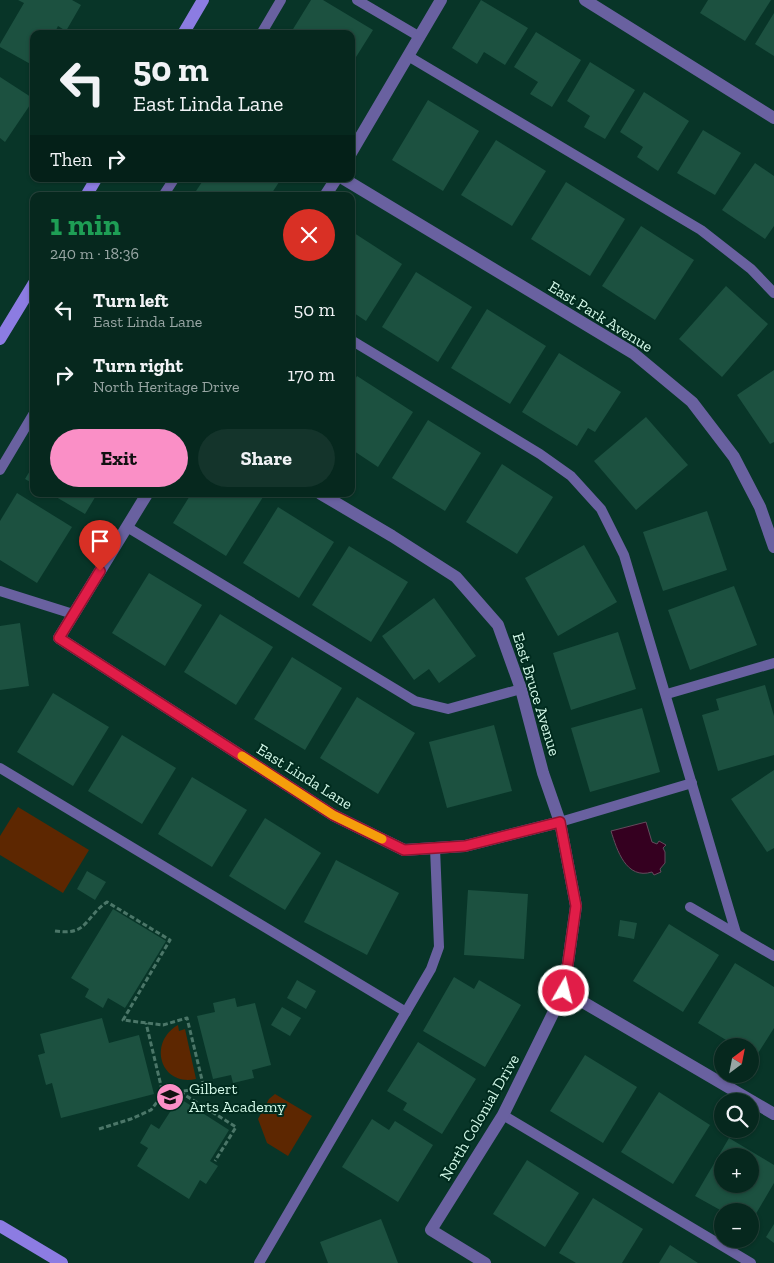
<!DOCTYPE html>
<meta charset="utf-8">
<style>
body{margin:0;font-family:"Zilla Slab",serif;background:#14342b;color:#f1f3f6;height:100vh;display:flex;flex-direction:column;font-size:19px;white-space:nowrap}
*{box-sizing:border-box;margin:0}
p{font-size:16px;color:#98a6a4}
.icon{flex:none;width:28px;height:28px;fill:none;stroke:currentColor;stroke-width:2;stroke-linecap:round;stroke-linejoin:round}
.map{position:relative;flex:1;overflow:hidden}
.side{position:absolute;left:30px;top:192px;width:325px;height:305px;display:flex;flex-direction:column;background:#06281e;border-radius:10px;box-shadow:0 1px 4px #0004,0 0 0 1px #27443c}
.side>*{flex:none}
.top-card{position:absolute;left:30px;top:30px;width:325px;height:152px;border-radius:10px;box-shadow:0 1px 4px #0004,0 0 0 1px #27443c;background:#06281e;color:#f1f3f6;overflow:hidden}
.needle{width:32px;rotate:32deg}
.fabs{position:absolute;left:714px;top:1038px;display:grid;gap:10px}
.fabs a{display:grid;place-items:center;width:45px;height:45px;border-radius:50%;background:#06281e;box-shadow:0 1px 4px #0004,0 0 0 1px #27443c;font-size:25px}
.pin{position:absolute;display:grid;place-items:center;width:42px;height:42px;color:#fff;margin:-51px -21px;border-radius:50% 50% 50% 0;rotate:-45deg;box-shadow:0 0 5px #0007}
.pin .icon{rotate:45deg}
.me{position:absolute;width:55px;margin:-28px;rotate:8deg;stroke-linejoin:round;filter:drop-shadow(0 0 4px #0008)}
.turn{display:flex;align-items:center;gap:18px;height:105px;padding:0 20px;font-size:22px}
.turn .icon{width:65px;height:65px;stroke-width:2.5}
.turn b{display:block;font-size:35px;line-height:42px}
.then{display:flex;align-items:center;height:48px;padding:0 20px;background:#0003;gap:10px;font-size:19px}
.round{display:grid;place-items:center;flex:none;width:52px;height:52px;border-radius:26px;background:#14342b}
.head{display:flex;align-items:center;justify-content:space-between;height:85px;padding:0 20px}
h1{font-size:30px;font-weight:800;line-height:38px;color:#1e9e55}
.cta{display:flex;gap:10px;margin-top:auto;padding:10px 20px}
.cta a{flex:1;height:58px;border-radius:30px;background:#fa8fc6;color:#111;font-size:20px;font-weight:800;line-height:58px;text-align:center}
.cta a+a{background:#14342b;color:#f1f3f6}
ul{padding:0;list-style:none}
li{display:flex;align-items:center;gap:15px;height:65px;padding:0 20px}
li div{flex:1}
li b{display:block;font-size:19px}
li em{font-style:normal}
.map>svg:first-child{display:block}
.green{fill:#5d2701}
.water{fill:#350020;stroke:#644a5c}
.building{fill:#1c5140;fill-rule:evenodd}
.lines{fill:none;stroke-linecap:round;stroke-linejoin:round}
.path{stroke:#4b7668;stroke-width:3;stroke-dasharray:5 2.5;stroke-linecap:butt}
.service{stroke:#6961a0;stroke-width:10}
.minor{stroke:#6961a0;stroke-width:12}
.secondary{stroke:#8c7ce2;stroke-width:12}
.route-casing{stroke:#92132f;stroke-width:12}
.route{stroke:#e11d48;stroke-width:9}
.slow{stroke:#f59e0b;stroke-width:9}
.labels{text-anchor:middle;stroke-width:4;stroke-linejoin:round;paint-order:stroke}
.street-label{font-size:16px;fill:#d1f7e7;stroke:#002b1e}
.poi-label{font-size:16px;fill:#d1f7e7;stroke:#002b1e;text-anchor:start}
</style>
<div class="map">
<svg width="774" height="1263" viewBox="0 0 774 1263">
<rect width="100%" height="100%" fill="#083528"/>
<!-- green -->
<g class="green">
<polygon points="18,807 89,850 63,893 0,855 0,836"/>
<path d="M178,1025L179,1031L185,1029L196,1079C161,1087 147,1043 178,1025Z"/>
<polygon points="275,1094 312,1116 288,1156 267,1143 258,1119 269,1099"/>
</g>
<!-- water -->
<path class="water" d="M646,822L652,842L657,844L659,841L666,845L663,848L665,852V863L660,869L661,872L654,875L652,872C626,880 617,850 611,831Z"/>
<!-- building -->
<g class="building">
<polygon points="18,0 72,0 81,5 66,31 58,26 54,34 34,34 34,66 0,47 0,44 24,3"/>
<polygon points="311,0 323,0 373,30 351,65 351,34 290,34"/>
<polygon points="481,0 528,28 505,65 484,52 477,64 452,48"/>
<polygon points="708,0 771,0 745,41 700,13"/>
<polygon points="774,13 774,56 755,44"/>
<polygon points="536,32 581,60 552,107 530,94 538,82 514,67"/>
<polygon points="590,62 635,90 605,139 584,127 590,116 567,101"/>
<polygon points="0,77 34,99 5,142 0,138"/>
<polygon points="644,92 689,121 658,171 637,157 643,147 620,132"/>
<polygon points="428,100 479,131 443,191 392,160"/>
<polygon points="703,130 741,153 715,195 677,173"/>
<polygon points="496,140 546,171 512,226 461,195"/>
<polygon points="755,163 774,176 774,226 765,239 722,210"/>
<polygon points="204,179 281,179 270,196 197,196 194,194"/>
<polygon points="566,182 625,219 590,276 531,239"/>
<polygon points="641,226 694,260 655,320 602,286"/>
<polygon points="351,231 402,264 366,321 351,311"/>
<polygon points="416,272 472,307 438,362 382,327"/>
<polygon points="726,286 768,324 722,377 679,339"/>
<polygon points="487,309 546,346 510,404 451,368"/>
<polygon points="559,353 621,392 595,432 588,428 577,446 522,412"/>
<polygon points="774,370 774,442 770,444 737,395"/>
<polygon points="357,376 413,412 378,467 351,449 351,386"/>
<polygon points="646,417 688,465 636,510 594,461"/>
<polygon points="428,420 481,453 445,511 392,478"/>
<polygon points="34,464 34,484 25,479"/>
<polygon points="502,464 553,497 517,554 466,522"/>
<polygon points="17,493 72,527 37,583 0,560 0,521"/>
<polygon points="51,494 97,494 85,514"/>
<polygon points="191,494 258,494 263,497 226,556 173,523"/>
<polygon points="278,507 334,542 299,598 243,563"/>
<polygon points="707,511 727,570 663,591 643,532"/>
<polygon points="584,545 617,602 558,636 525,578"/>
<polygon points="349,546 408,582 371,642 312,605"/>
<polygon points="149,573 202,605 165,666 112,633"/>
<polygon points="734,586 757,645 690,670 668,610"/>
<polygon points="434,598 476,656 439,683 429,669 414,680 382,636"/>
<polygon points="220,614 273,647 236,705 184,672"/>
<polygon points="20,623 29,686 0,690 0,626"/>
<polygon points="618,632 636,689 571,710 553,653"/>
<polygon points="292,657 342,688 305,750 254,719"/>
<polygon points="765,685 774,716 774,755 718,771 702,715 719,710 716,699"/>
<polygon points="53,693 109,727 73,786 17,752"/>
<polygon points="357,697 415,733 378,794 320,758"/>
<polygon points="642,708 660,772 590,792 571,728"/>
<polygon points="494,725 512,791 447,808 429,742"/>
<polygon points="122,735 176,768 142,824 88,791"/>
<polygon points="774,770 774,848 767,852 731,799"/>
<polygon points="192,777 247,810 212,867 158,834"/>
<polygon points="265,818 321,853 285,910 229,876"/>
<polygon points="336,860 399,893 367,955 304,922"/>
<polygon points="87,871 106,882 95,900 77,889"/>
<polygon points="468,890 528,894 524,959 464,955"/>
<polygon points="113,909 166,941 125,1008 108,998 103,1008 85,997 89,989 71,978"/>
<polygon points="620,920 637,923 634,939 618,936"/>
<polygon points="669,924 719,955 683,1012 633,981"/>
<polygon points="735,963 774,987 774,1028 755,1058 750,1055 750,1046 736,1046 698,1023"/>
<polygon points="454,977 474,989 479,980 521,1005 485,1067 423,1031"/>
<polygon points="297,980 316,991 306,1009 287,998"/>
<polygon points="235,998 237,1007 255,1003 271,1065 252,1070 254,1078 233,1083 231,1075 213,1079 197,1016 215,1012 213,1003"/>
<polygon points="282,1007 301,1018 290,1036 271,1025"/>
<polygon points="102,1018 109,1043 139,1035 154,1094 61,1118 52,1083 46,1085 38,1055 45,1053 40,1034"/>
<polygon points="418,1042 476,1079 442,1134 403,1110 407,1103 387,1091"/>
<polygon points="585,1055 637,1087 603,1143 550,1111"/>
<polygon points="659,1092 710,1125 673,1184 621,1152"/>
<polygon points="179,1098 229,1130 210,1161 218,1166 206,1184 200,1180 189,1199 137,1166 148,1148 140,1143 151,1124 159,1129"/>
<polygon points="372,1119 389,1130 395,1121 433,1145 398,1202 342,1167"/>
<path d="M729,1138L774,1165V1183L750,1224V1211H722L695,1196ZM722,1156H750V1184H722Z"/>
<polygon points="527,1160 579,1193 545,1247 493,1214"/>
<polygon points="593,1198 643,1229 622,1263 576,1263 559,1253"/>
<polygon points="381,1219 398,1263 328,1263 320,1242"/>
<polygon points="774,1224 774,1243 766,1237"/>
<polygon points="670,1245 698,1263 659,1263"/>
</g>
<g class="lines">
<!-- path -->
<g class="path">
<path d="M55,931C88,936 84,918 107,902L170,940L123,1020L163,1025L187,1018L204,1088L163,1094L146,1023"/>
<polyline points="180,1092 236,1127 215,1161"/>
<polyline points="99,1129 131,1119 151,1110 163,1094"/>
</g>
<!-- service -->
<g class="service">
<polyline points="357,0 420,37"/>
<polyline points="261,34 281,0"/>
<polyline points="408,56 701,230 751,269 774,293"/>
<polyline points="163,196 174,179"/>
<polyline points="351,340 540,454 571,476 601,509 624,555 736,933"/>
<polyline points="0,470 34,413"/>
<polyline points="127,527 415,701 448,709 521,689"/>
<polyline points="0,591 73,614"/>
<polyline points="667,694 774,663"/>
<polyline points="0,768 406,1012"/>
<polyline points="560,822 692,783"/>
<polyline points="690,907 774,956"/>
<polyline points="503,1115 751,1263"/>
<polyline points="259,1263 431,969 439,947 435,848"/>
</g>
<!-- minor -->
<g class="minor">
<polyline points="585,0 774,118"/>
<polyline points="351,153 441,0"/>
<polyline points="344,179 633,353 692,402 734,457 760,507 774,547"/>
<polyline points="325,196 336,179"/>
<polyline points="147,494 59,638 333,815 404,850 465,846 560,822"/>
<polyline points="321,494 392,536 456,577 498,625 521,689 543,773 560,822 576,906 564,991 503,1115 431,1230 485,1263"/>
<polyline points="564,991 774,1114"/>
</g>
<!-- secondary -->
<g class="secondary">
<polyline points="183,34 203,0"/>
<polyline points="86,196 96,179"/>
<polyline points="0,339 34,283"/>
<polyline points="0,1226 62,1263"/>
</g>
</g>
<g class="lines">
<!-- route casing -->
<g class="route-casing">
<polyline id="route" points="100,571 59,638 333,815 404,850 465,846 560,822 576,906 564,991"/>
</g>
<!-- route -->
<use href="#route" class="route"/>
<!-- slow -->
<polyline class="slow" points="242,756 333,815 382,839"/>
</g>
<!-- icons -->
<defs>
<g id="school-disc" transform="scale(1.4375)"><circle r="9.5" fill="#fa8fc6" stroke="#002b1e"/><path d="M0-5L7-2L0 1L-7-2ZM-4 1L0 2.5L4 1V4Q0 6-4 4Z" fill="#111"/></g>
</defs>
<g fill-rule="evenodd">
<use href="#school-disc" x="170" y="1097"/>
</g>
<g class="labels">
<!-- street labels -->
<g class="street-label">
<text transform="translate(601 316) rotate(32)" y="6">East Park Avenue</text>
<text transform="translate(537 694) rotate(73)" y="6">East Bruce Avenue</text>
<text transform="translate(305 776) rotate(32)" y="6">East Linda Lane</text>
<text transform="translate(479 1117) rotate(-60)" y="6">North Colonial Drive</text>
</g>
<!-- poi labels -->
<g class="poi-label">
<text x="189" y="1094">Gilbert<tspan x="189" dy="18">Arts Academy</tspan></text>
</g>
</g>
</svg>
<div class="fabs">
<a><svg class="needle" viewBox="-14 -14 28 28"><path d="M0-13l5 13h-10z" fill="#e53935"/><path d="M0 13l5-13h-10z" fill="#98a6a4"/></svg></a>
<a><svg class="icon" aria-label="search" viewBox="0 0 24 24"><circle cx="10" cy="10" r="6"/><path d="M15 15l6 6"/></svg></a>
<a>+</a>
<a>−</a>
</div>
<div class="pin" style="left:100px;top:571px;background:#d93025"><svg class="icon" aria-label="arrive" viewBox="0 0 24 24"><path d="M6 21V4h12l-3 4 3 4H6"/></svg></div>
<svg class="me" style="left:564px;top:991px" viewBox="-20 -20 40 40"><circle r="17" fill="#e11d48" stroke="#fff" stroke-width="3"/><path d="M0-11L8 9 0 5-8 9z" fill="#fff"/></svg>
<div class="top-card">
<div class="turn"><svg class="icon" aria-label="left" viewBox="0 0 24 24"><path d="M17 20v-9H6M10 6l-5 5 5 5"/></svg><div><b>50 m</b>East Linda Lane</div></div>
<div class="then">Then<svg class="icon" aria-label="right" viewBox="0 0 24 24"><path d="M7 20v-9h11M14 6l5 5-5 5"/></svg></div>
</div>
<section class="side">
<div class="head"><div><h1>1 min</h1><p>240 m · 18:36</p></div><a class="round" style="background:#d93025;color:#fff"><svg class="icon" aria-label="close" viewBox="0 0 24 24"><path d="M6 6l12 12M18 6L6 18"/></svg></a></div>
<ul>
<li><svg class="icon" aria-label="left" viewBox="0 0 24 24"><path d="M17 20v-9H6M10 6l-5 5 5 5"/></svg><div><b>Turn left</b><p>East Linda Lane</p></div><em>50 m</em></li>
<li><svg class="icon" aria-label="right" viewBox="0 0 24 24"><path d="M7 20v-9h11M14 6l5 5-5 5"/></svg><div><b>Turn right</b><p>North Heritage Drive</p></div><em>170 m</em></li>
</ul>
<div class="cta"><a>Exit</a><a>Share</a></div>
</section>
</div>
